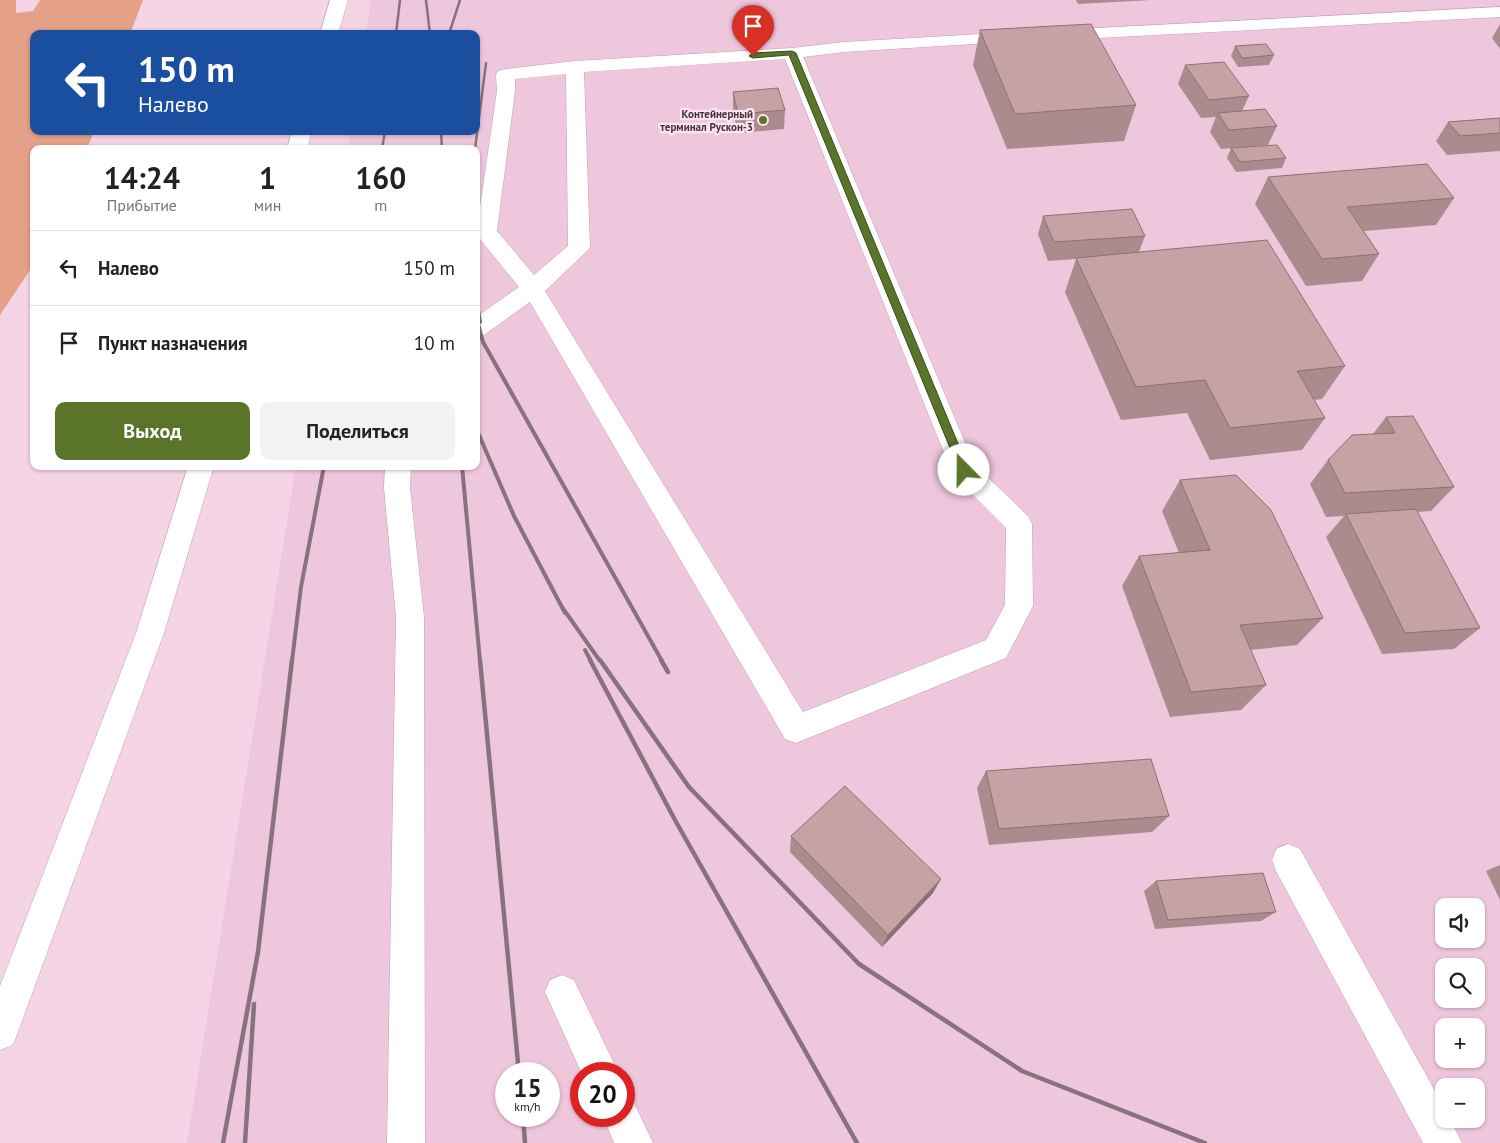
<!DOCTYPE html>
<html lang="ru">
<meta charset="utf-8">
<style>
body{margin:0;font-family:"PT Sans",sans-serif;background:#f2f2f2;color:#222;height:100vh;display:flex;flex-direction:column;font-size:19px;white-space:nowrap}
*{box-sizing:border-box;margin:0}
p{font-size:16px;color:#767676}
.icon{flex:none;width:28px;height:28px;fill:none;stroke:currentColor;stroke-width:2;stroke-linecap:round;stroke-linejoin:round}
.map{position:relative;flex:1;overflow:hidden}
.sheet{position:absolute;left:30px;top:145px;width:450px;height:325px;display:flex;flex-direction:column;background:#fff;border-radius:10px;box-shadow:0 1px 4px #0004}
.sheet>*{flex:none}
.top-card{position:absolute;left:30px;top:30px;width:450px;height:105px;border-radius:10px;box-shadow:0 1px 4px #0004;background:#1a4fa0;color:#fff;overflow:hidden}
.controls{position:absolute;left:1435px;top:898px;display:grid;gap:10px}
.controls a{display:grid;place-items:center;width:50px;height:50px;border-radius:10px;background:#fff;box-shadow:0 1px 4px #0004;font-size:25px}
.speed{position:absolute;left:495px;top:1062px;display:flex;gap:10px;font-size:25px;font-weight:700;text-align:center}
.speed>*{display:grid;place-content:center;width:65px;height:65px;border-radius:50%;background:#fff;box-shadow:0 1px 4px #0004;line-height:1}
.speed small{font-size:12px;font-weight:400}
.speed .limit{border:8px solid #d22;background:#fff;color:#111}
.pin{position:absolute;display:grid;place-items:center;width:42px;height:42px;color:#fff;margin:-51px -21px;border-radius:50% 50% 50% 0;rotate:-45deg;box-shadow:0 0 5px #0007}
.pin .icon{rotate:45deg}
.me{position:absolute;width:55px;margin:-28px;rotate:338deg;stroke-linejoin:round;filter:drop-shadow(0 0 4px #0008)}
.turn{display:flex;align-items:center;gap:18px;height:105px;padding:0 25px;font-size:22px}
.turn .icon{width:65px;height:65px;stroke-width:2.5}
.turn b{display:block;font-size:35px;line-height:42px}
.eta{display:flex;justify-content:space-evenly;align-items:center;height:85px;text-align:center}
.eta b{font-size:30px;font-weight:600;line-height:35px}
.action{display:flex;gap:10px;margin-top:auto;padding:10px 25px}
.action a{flex:1;height:58px;border-radius:10px;background:#5a752a;color:#fff;font-size:20px;font-weight:600;line-height:58px;text-align:center}
.action a+a{background:#f2f2f2;color:#222}
ul{padding:0;list-style:none}
li{display:flex;align-items:center;gap:15px;height:75px;padding:0 25px;border-top:1px solid #e0e0e0}
li div{flex:1}
li b{display:block;font-size:19px}
li em{font-style:normal}
.map>svg:first-child{display:block}
.built{fill:#efc7dd;fill-rule:evenodd}
.green{fill:#e4a188}
.lines{fill:none;stroke-linecap:round;stroke-linejoin:round}
.minor-casing{stroke:#c0a1b2;stroke-width:1}
.minor{fill:#fff;fill-rule:evenodd}
.rail-far2{stroke:#87727d;stroke-width:2.5}
.rail-far1{stroke:#87727d;stroke-width:4}
.rail{stroke:#87727d;stroke-width:4.5}
.wall{fill:#aa8b8e}
.shaded-wall{fill:#8b7174}
.building{fill:#c6a2a5;stroke:#8b7174}
.route{fill:#5a752a;stroke:#3a4c1b}
.poi-dot{fill:#5a752a;stroke:#fee3f1;stroke-width:2}
.labels{text-anchor:middle;stroke-width:4.5;stroke-linejoin:round;paint-order:stroke}
.far-poi-label{font-size:11px;font-weight:bold;fill:#41343b;stroke:#fee3f1;text-anchor:end}
</style>
<div class="map">
<svg width="1500" height="1143" viewBox="0 0 1500 1143">
<rect width="100%" height="100%" fill="#f5d4e6"/>
<!-- built -->
<path class="built" d="M371,0H1500V1143H187L296,466H476V149H347L350,131H476V34H366ZM1444,906H1476V939H1444ZM1444,966H1476V999H1444ZM1444,1026H1476V1059H1444ZM506,1074H549V1116H506ZM581,1074H624V1116H581ZM1444,1086H1476V1119H1444Z"/>
<!-- green -->
<polygon class="green" points="0,0 16,0 16,13 33,11 40,0 143,0 130,34 34,34 34,131 94,131 87,149 34,149 34,264 0,315"/>
<g class="lines">
<!-- minor casing -->
<g class="minor-casing">
<g id="minor">
<polygon points="330,0 348,0 338,34 320,34"/>
<polygon points="1500,7 1500,17 1059,40 1053,39 1050,35 1053,31 1059,30"/>
<path d="M1016,32L1022,33L1025,37L1022,41L844,52L803,57L974,464L1028,516L1032,524L1033,606L1006,658L796,743L785,739L530,302L484,335L476,337V317L519,287L476,234L497,91L496,75L498,71L505,69L575,61L792,48L844,42ZM785,59L951,470L955,477L1006,528L1005,605L986,640L803,712L545,291L590,248L584,72ZM566,74L568,246L534,275L497,231L515,91V79Z"/>
<polygon points="292,131 312,131 307,149 287,149"/>
<polygon points="188,466 214,466 164,633 18,1032 13,1045 0,1050 0,986 136,633"/>
<polygon points="385,466 411,466 410,488 424,617 425,1143 387,1143 396,617 384,488"/>
<polygon points="1288,844 1300,849 1444,1107 1444,1119 1450,1119 1462,1143 1423,1143 1276,871 1272,860 1276,849"/>
<polygon points="562,975 574,980 619,1074 582,1074 545,992 550,980"/>
<polygon points="624,1099 634,1103 653,1143 614,1143 603,1116 624,1116"/>
</g>
</g>
<!-- minor -->
<use href="#minor" class="minor"/>
<!-- rail-far2 -->
<g class="rail-far2">
<polyline points="426,0 430,34"/>
<polyline points="396,34 400,0"/>
<polyline points="449,34 460,0"/>
<polyline points="441,131 442,149"/>
<polyline points="382,149 385,131"/>
<polyline points="475,149 486,63"/>
</g>
<!-- rail-far1 -->
<g class="rail-far1">
<polyline points="476,298 480,322"/>
<polyline points="476,317 483,342 662,661"/>
<polyline points="476,428 514,516 565,613"/>
<polyline points="462,466 480,661"/>
<polyline points="562,607 600,661"/>
<polyline points="585,650 591,661"/>
<polyline points="292,661 301,587 324,466"/>
</g>
<!-- rail -->
<g class="rail">
<polyline points="480,660 519,1074"/>
<polyline points="590,660 675,820 857,1143"/>
<polyline points="600,660 689,787 859,964 1022,1071 1205,1143"/>
<polyline points="661,660 668,672"/>
<polyline points="523,1116 525,1143"/>
<polyline points="223,1143 258,952 292,660"/>
<polyline points="245,1143 254,1004"/>
</g>
</g>
<!-- wall -->
<g class="wall">
<polygon points="1076,0 1151,0 1078,4"/>
<polygon points="1500,24 1500,49 1492,38"/>
<polygon points="980,30 1136,105 1124,141 1007,149 973,65"/>
<polygon points="1235,46 1274,55 1269,65 1238,67 1231,56"/>
<polygon points="1185,65 1249,96 1242,111 1277,126 1268,145 1221,149 1210,132 1216,117 1201,118 1178,84"/>
<polygon points="733,92 785,110 784,129 738,133 733,111"/>
<polygon points="1500,118 1500,151 1447,155 1436,141 1448,122"/>
<polygon points="1231,148 1286,158 1282,168 1236,172 1227,158"/>
<polygon points="1268,177 1454,198 1436,225 1364,231 1379,254 1362,281 1306,286 1255,204"/>
<polygon points="1043,216 1145,236 1139,252 1345,366 1322,399 1314,400 1325,418 1302,450 1210,460 1187,413 1121,420 1065,292 1076,259 1048,261 1038,234"/>
<polygon points="1386,417 1454,487 1431,511 1417,512 1480,628 1454,649 1382,654 1326,537 1344,516 1326,517 1310,484 1328,460 1373,434"/>
<polygon points="1180,480 1323,618 1297,645 1250,650 1266,685 1241,710 1170,717 1122,586 1139,556 1179,553 1162,511"/>
<polygon points="986,771 1169,816 1152,832 989,845 977,788"/>
<polygon points="791,836 933,893 882,947 790,852"/>
<polygon points="1500,865 1500,900 1486,871"/>
<polygon points="1156,881 1276,912 1261,921 1155,929 1144,891"/>
</g>
<!-- shaded-wall -->
<polygon class="shaded-wall" points="941,879 933,893 882,947 888,935"/>
<!-- building -->
<g class="building">
<polygon points="1091,24 1136,105 1015,114 980,30"/>
<polygon points="1266,44 1274,55 1242,58 1235,46"/>
<polygon points="1224,62 1249,96 1209,100 1185,65"/>
<polygon points="778,88 785,110 738,114 733,92"/>
<polygon points="1265,109 1277,126 1229,130 1218,113"/>
<polygon points="1500,118 1500,133 1460,136 1448,122"/>
<polygon points="1277,145 1286,158 1240,162 1231,148"/>
<polygon points="1427,164 1454,198 1347,207 1379,254 1322,259 1268,177"/>
<polygon points="1132,209 1145,236 1054,242 1043,216"/>
<polygon points="1267,240 1345,366 1297,371 1325,418 1230,428 1205,380 1136,387 1076,258"/>
<polygon points="1413,416 1454,487 1345,493 1328,460 1352,435 1395,433 1386,417"/>
<polygon points="1236,475 1271,510 1323,618 1240,625 1266,685 1191,692 1139,556 1210,550 1180,480"/>
<polygon points="1416,509 1480,628 1405,633 1346,514"/>
<polygon points="1151,759 1169,816 999,829 986,771"/>
<polygon points="845,786 941,879 888,935 791,836"/>
<polygon points="1263,873 1276,912 1168,920 1156,881"/>
</g>
<!-- route -->
<polygon class="route" points="792,51 796,53 969,470 968,473 964,474 959,470 789,55 753,58 749,56 753,53"/>
<!-- markers -->
<circle class="poi-dot" cx="763" cy="120" r="5"/>
<g class="labels">
<!-- far-poi labels -->
<g class="far-poi-label">
<text x="753" y="118">Контейнерный<tspan x="753" dy="13">терминал Рускон-3</tspan></text>
</g>
</g>
</svg>
<div class="controls">
<a><svg class="icon" aria-label="sound" viewBox="0 0 24 24"><path d="M4 9h4l5-4v14l-5-4H4zM17 9q2 3 0 6"/></svg></a>
<a><svg class="icon" aria-label="search" viewBox="0 0 24 24"><circle cx="10" cy="10" r="6"/><path d="M15 15l6 6"/></svg></a>
<a>+</a>
<a>−</a>
</div>
<div class="speed"><div>15<small>km/h</small></div><div class="limit">20</div></div>
<div class="pin" style="left:753px;top:56px;background:#d93025"><svg class="icon" aria-label="arrive" viewBox="0 0 24 24"><path d="M6 21V4h12l-3 4 3 4H6"/></svg></div>
<svg class="me" style="left:964px;top:470px" viewBox="-20 -20 40 40"><circle r="19" fill="#fff"/><path d="M0-13L10 11 0 6-10 11z" fill="#5a752a"/></svg>
<div class="top-card">
<div class="turn"><svg class="icon" aria-label="left" viewBox="0 0 24 24"><path d="M17 20v-9H6M10 6l-5 5 5 5"/></svg><div><b>150 m</b>Налево</div></div>
</div>
<section class="sheet">
<div class="eta">
<div><b>14:24</b><p>Прибытие</p></div>
<div><b>1</b><p>мин</p></div>
<div><b>160</b><p>m</p></div>
</div>
<ul>
<li><svg class="icon" aria-label="left" viewBox="0 0 24 24"><path d="M17 20v-9H6M10 6l-5 5 5 5"/></svg><div><b>Налево</b></div><em>150 m</em></li>
<li><svg class="icon" aria-label="arrive" viewBox="0 0 24 24"><path d="M6 21V4h12l-3 4 3 4H6"/></svg><div><b>Пункт назначения</b></div><em>10 m</em></li>
</ul>
<div class="action"><a>Выход</a><a>Поделиться</a></div>
</section>
</div>
